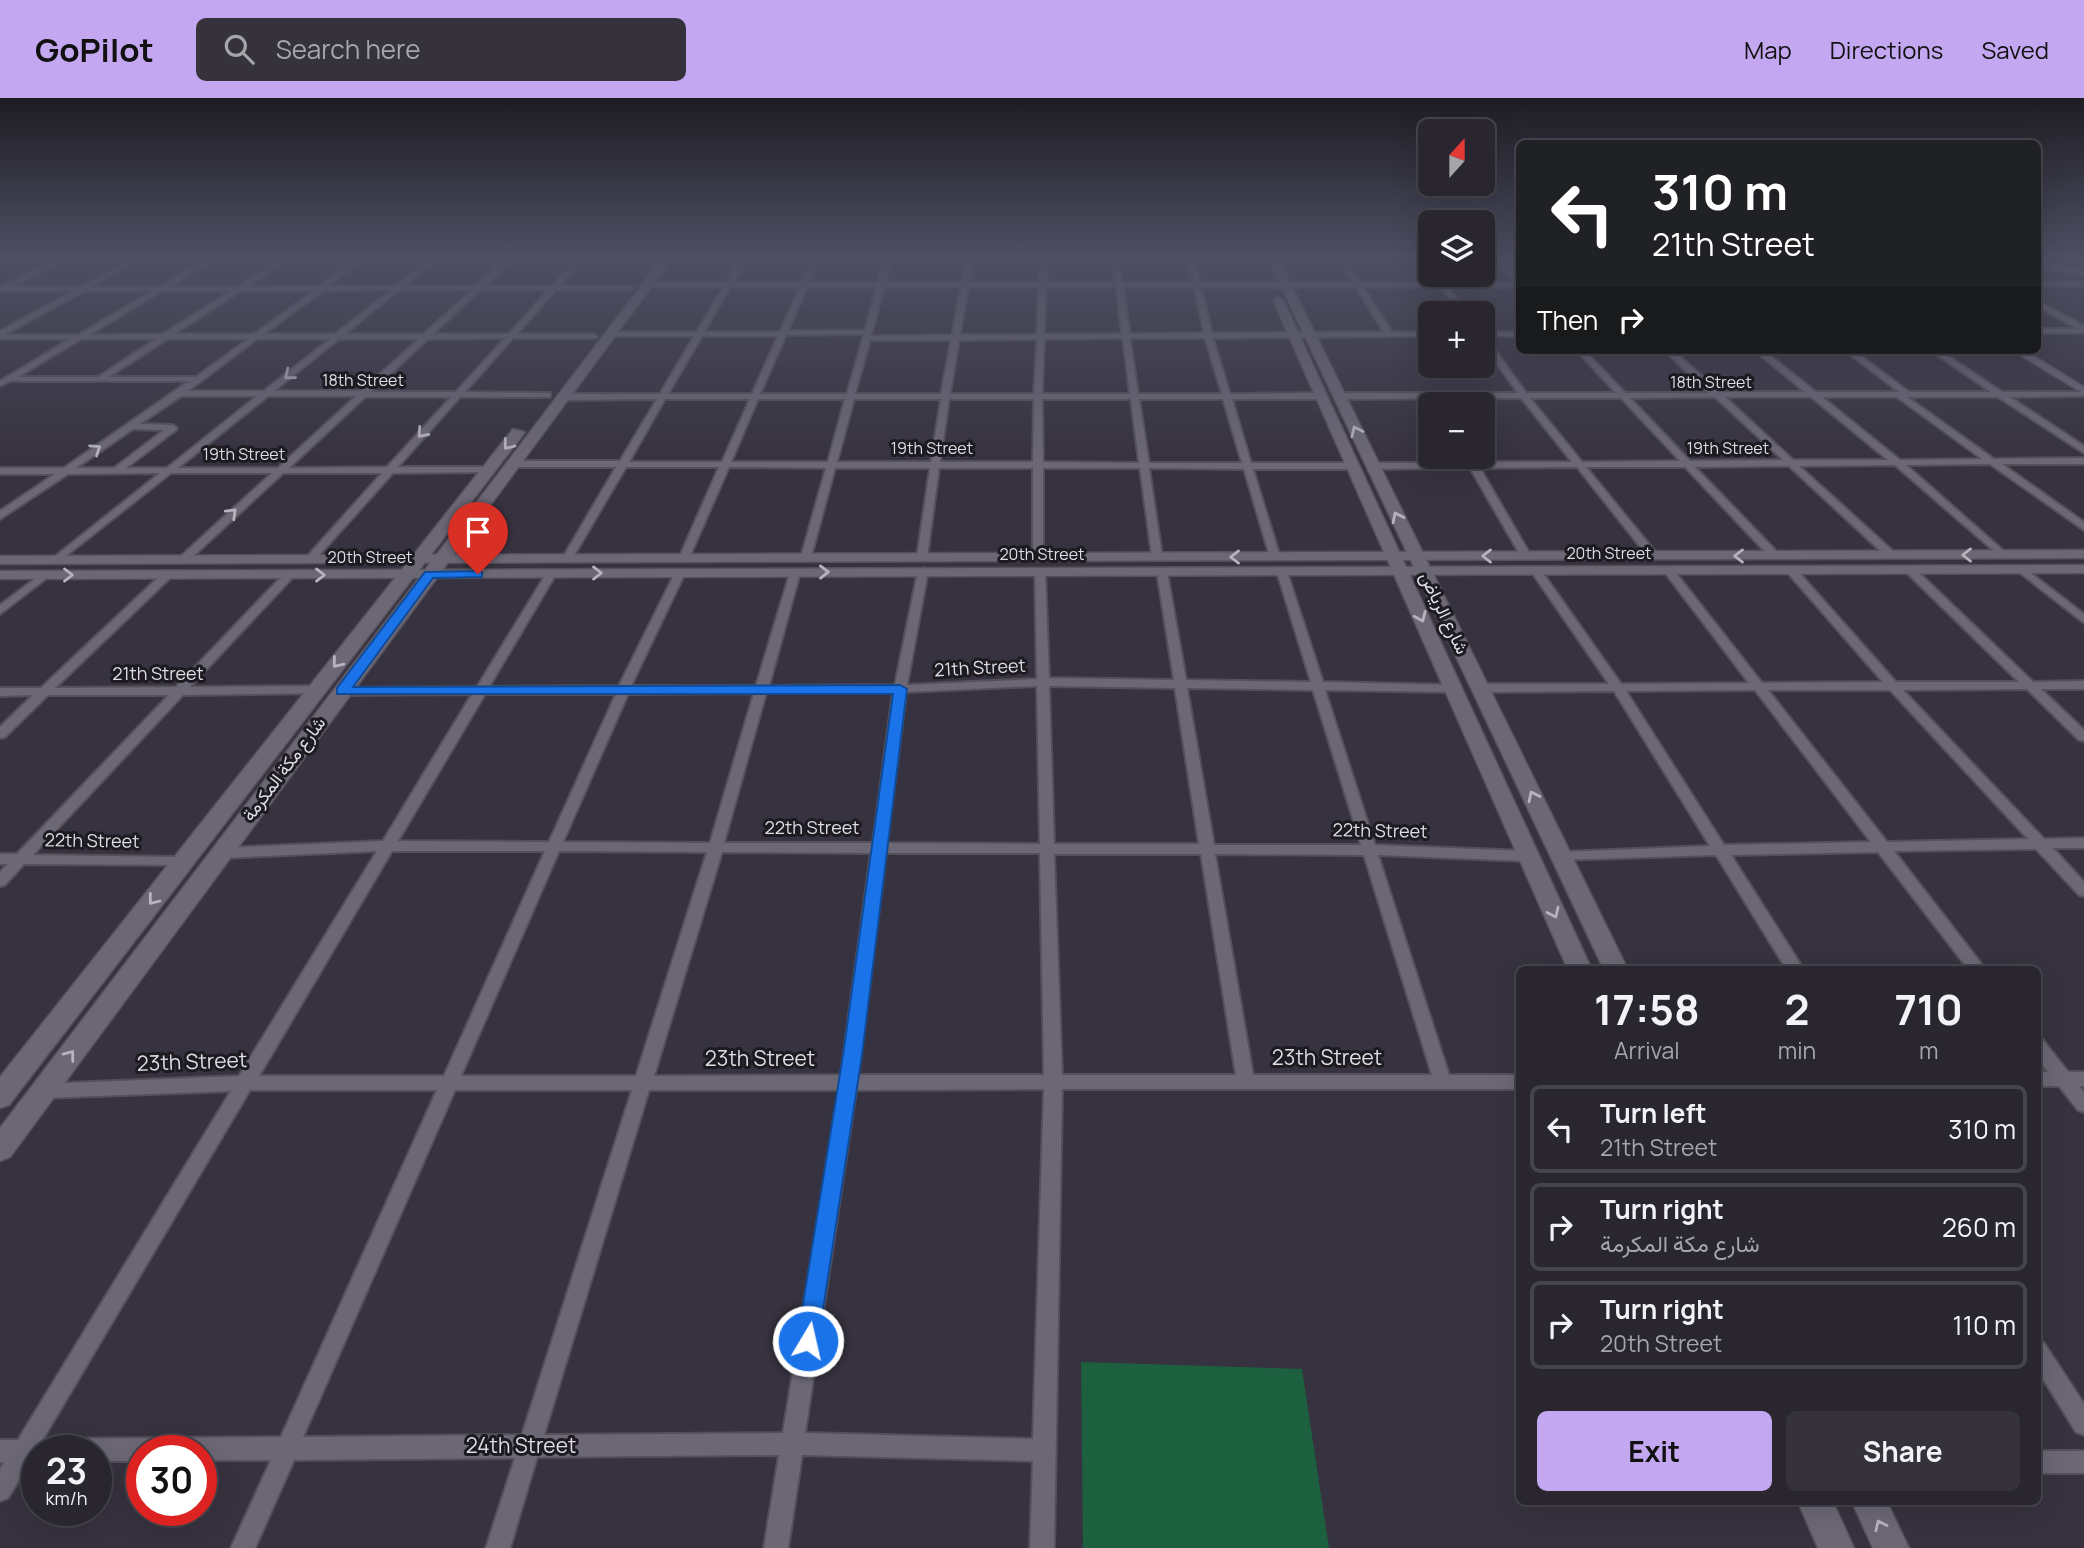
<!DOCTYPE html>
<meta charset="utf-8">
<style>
body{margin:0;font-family:Manrope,Vazirmatn,sans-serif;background:#35323b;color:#f1f3f6;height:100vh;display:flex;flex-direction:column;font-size:26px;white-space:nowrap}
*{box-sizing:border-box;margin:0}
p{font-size:23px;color:#a5a5aa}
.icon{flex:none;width:38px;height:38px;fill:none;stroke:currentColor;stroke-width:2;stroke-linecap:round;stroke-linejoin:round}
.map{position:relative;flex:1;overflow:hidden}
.drawer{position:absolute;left:1516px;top:868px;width:525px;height:539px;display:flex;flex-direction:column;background:#29262f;border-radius:10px;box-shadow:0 7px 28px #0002,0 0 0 2px #45434b}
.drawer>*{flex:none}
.guide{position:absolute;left:1516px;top:42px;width:525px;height:214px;border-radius:10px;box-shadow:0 7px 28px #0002,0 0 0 2px #45434b;background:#202124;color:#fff;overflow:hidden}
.needle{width:46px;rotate:21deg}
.tools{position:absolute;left:1418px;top:21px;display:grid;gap:14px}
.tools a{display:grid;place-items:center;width:77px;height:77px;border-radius:10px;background:#29262f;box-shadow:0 7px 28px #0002,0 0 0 2px #45434b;font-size:35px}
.speed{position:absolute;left:21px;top:1337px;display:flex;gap:14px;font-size:35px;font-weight:700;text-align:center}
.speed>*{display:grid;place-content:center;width:91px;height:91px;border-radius:50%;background:#29262f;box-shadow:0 7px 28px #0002,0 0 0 2px #45434b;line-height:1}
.speed small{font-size:18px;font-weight:400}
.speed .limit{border:10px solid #d22;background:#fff;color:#111}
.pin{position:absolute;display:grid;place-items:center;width:60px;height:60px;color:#fff;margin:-72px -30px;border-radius:50% 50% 50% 0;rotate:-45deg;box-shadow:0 0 7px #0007}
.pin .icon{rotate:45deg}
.me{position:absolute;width:77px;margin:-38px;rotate:9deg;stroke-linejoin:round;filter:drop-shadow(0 0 5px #0008)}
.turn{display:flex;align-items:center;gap:24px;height:147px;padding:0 21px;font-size:32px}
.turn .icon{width:91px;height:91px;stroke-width:2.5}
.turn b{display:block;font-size:49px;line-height:60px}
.then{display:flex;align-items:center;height:66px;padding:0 21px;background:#0003;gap:14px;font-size:26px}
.eta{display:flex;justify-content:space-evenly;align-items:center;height:119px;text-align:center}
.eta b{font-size:42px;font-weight:700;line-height:49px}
.button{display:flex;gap:14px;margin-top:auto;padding:14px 21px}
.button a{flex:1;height:80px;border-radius:10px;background:#c4a7f1;color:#111;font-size:28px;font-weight:700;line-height:80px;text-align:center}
.button a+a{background:#35323b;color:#f1f3f6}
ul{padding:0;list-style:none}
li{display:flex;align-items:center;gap:21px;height:88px;margin:0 14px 10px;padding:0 7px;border:4px solid #45434b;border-radius:10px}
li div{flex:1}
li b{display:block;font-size:26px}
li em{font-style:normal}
header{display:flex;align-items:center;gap:42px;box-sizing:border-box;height:98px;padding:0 35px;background:#c4a7f1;color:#111}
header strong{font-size:33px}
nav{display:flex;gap:38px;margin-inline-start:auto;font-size:24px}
.search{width:490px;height:63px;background:#35323b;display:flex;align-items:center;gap:18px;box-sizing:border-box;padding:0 24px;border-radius:10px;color:#a5a5aa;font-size:26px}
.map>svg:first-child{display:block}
.green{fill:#1c603f}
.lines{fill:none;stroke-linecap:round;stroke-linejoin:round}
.minor-casing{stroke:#54505a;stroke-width:4}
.tertiary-casing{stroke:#54505a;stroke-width:3}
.secondary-casing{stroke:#54505a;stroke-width:3}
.minor{fill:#6c6775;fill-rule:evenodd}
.tertiary{fill:#6c6775;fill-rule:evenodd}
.secondary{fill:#6c6775;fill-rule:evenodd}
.oneway{stroke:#b7b3bd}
.route{fill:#1a73e8;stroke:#114b97;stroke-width:2}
.labels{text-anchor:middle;stroke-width:6;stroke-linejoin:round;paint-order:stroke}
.far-street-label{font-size:16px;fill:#dfdce4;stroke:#1d1b21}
.street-label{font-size:18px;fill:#dfdce4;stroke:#1d1b21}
.near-street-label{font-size:21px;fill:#dfdce4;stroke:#1d1b21}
</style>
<header>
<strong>GoPilot</strong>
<div class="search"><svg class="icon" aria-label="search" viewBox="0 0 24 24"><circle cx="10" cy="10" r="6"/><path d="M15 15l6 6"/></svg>Search here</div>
<nav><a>Map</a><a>Directions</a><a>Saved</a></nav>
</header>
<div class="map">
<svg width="2084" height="1450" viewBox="0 0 2084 1450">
<rect width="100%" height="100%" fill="#37323f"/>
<!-- green -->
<polygon class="green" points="1081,1264 1302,1271 1329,1450 1083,1450"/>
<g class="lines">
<!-- minor casing -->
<g class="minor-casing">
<g id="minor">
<path d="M64,158H72L13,189H81L137,158H145L91,189H159L211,158H219L169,189H238L285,158H293L247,189L319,188L361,158H368L328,188H396L434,158H441L404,188H476L509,158H516L484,188H552L579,158H586L560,188H631L634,190L631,192H556L517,236H593L597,238L596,240H513L465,294L547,295H550V299H460L398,369H488L493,372L491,374L393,375L313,464H305L304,462L382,375H283L187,464H179V460L272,375H171L57,465L53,464V460L160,375L68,376L0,421V413L55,376H0V370H64L189,283H10L0,288V283L70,241H0V233L73,193H0V189ZM391,192L335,236H264L323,193ZM399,192H472L424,236H345ZM480,192H548L509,236H433ZM84,193H152L78,237H4ZM162,193H231L163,236L89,237ZM241,193H314L254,236H174ZM505,240L456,294H371L428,241ZM81,241H156L98,279H18ZM167,241H248L196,279H109ZM257,241H330L264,293H188ZM339,241H419L361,293H274ZM181,298H257L167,370H126L176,332L177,330L173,327L140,326ZM268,298H356L278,370H178ZM365,299H451L387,369L289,370ZM133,331L164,332L114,370H76Z"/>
<path d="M742,158H748L733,185H802L814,158H820L809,185H878L886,158H892L885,185H962L967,158H973L969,185H1039L1041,158H1047L1046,185H1115L1112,158H1118L1122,185H1194L1188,158H1194L1200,185H1353L1337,158H1343L1360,185H1438L1433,177H1439L1445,185H1515L1491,158H1498L1519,181V189H1448L1467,215H1460L1441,189H1363L1392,234H1430V238L1213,240L1230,296L1321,295L1325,298L1321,301H1232L1251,365H1353L1358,368L1353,371H1253L1280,459L1279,461H1271L1270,459L1244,371L1149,370L1162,458L1157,461L1152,458L1140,370H1043V458L1038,461L1033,458V370H939L927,459L922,462L917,459L930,370H835L811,459L806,462L801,459L826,370L729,369L689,460L684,463L679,460L719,369H626L572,461L571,463H563L562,461L616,369H512L507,366L512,363H620L657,301L564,302L560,299L564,296H660L694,238H610L606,236L610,234H697L723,189H648L645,187L648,185H726ZM730,189H800L780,234H704ZM807,189H877L865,232L788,233ZM884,189H961L952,237L871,238ZM968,189H1039L1037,237H960ZM1046,189H1116L1122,236H1044ZM1123,189H1194L1204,235L1130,236ZM1201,189H1356L1384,234L1212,235ZM864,236L847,296H760L786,237ZM702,238H778L752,296H668ZM1123,240L1130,296H1042L1044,241ZM1130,240H1205L1222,296H1138ZM1037,241L1034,296H950L959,242ZM870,242H951L941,296H855ZM665,301H750L722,364H629ZM758,301H845L828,364H731ZM854,301H941L931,364H837ZM949,301H1034L1033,364H940ZM1042,301H1131L1139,365L1043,364ZM1139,301H1223L1242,365H1149Z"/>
<polygon points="1418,158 1424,158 1430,164 1430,171"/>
<polygon points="2037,184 2083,184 2084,188 2037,188"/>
<polygon points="2037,203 2084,228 2084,235 2037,235 2037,231 2078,231 2037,208"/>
<path d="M1482,234H1519V238H1485L1526,295H1616L1576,252H1584L1625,295H1709L1664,252H1673L1719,294H1805L1754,252H1763L1816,294H1899L1844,252H1853L1909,294H1991L1930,252H1939L2002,294H2084V298L2010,299L2084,348V355L1998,299H1907L1994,361L2084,360V366H2002L2084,424V432L1990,366L1906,367L2006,455L2007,457L2002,460L1895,367L1799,368L1895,455L1896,457L1891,460L1887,459L1789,368L1695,369L1779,456V460H1771L1685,369H1586L1657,456V460H1649L1577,369L1480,370L1531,458L1530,460H1522L1470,370L1372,371L1367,368L1372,365H1467L1468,361L1471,360L1476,364H1572L1521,300L1339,301L1335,298L1339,295H1518L1482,245ZM1715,299L1783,362L1690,363L1630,300ZM1725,299H1811L1888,362H1793ZM1822,299H1897L1982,361L1900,362ZM1530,300H1621L1680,363L1582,364Z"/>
<path d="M1668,469L1672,470L1762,585L1883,584L1787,474V470H1795L1896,584H2019L1906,474V470H1914L2033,584L2084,583V591H2041L2084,632V643L2079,642L2027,591L1903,592L2044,741L2084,740V750H2053L2084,784V798L2079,797L2036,751L1894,753L1986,872H1969L1878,754L1731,757L1804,872H1787L1716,757L1557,762L1555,759L1557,756L1562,754L1710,748L1614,593L1480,594L1474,590L1480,586H1609L1531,473L1536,470L1540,471L1621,586L1749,585L1663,472ZM1755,592L1871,744L1724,747L1626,593ZM1768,592H1890L2028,741L1887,744Z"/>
<polygon points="2023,469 2084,516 2084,525 2019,474 2019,470"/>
<path d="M923,470L928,473L907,587L1037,581L1035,474L1040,471L1045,474L1049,580L1174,582L1157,474L1162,471L1167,474L1186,582L1311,584L1277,474L1282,471L1287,474L1323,584L1456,587L1458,590L1456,593L1452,594L1325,592L1375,747L1529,753L1536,758L1529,763L1378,757L1449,977H1519V991H1062L1054,1450H1030L1033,1363L802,1357L788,1450H764L779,1357L537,1359L510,1450H486L515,1360L294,1362L255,1450H231L271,1362H201V1353H142V1363H96V1353H37V1364H30L8,1400L0,1403V1371L4,1364H0V1342H18L231,993L43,1000L37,998L34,993L37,988L43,986L239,978L377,753L222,760L215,755L222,750L383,743L472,596L342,597L336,593L338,590L477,589L546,476L551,473L556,476L489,589L619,588L675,475L680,472L685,475L631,588H756L790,475L795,472L800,475L769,588L895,587L918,473ZM1037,588L1040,746L887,745L906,594ZM1049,588L1175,590L1199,746H1054ZM1187,590L1313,592L1361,747H1214ZM754,595L710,745L563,744L628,596ZM766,595H893L873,745H724ZM485,596H616L549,744L398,743ZM392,753H545L444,978H259ZM559,753L707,754L636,978H461ZM722,754L871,755L841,977L654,978ZM886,755H1040L1044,977H858ZM1054,756H1201L1236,977H1062ZM1215,756L1364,757L1432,977H1253ZM1044,991L1033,1341L805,1335L856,992ZM250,992H437L281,1339L43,1341ZM455,992H632L522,1337L303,1339ZM649,992H839L783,1335L544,1337Z"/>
<polygon points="290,473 295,476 294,478 190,589 316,588 322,592 320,595 183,597 33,757 183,759 190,764 188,767 24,766 5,787 0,788 0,774 8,766 0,766 0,756 17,756 169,597 48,597 5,639 0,640 0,629 33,597 0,598 0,590 41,590 163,475 167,474 172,477 171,479 55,590 176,589 286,474"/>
<polygon points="44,474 49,477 48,479 0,516 0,507"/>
<polygon points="2037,940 2043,942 2068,974 2084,974 2084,988 2079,988 2084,994 2084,1014 2078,1012 2059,988 2037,988 2037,974 2048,974 2037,960"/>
<polygon points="2037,1242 2044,1245 2084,1306 2084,1337 2076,1334 2037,1271"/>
<rect x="2037" y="1353" width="47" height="22"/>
</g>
</g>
<!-- tertiary casing -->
<g class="tertiary-casing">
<g id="tertiary">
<polygon points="2037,165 2084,172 2084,178 2037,169"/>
<polygon points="2012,252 2024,252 2084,289 2084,296"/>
<polygon points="2084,452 2084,460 0,466 0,458"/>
<polygon points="2084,467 2084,475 0,481 0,473"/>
</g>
</g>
<!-- secondary casing -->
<g class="secondary-casing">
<g id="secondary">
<polygon points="664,158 674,158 10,1059 0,1063 0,1030"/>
<polygon points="1267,158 1277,158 1628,872 1604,872"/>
<polygon points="1278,199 1283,202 1592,872 1568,872 1273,202"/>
<polygon points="513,331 525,334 9,1007 0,1010 0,979"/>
<polygon points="1798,1404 1833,1404 1854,1450 1818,1450"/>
<polygon points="1852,1404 1887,1404 1909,1450 1873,1450"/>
</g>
</g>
<!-- minor -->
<use href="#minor" class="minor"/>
<!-- tertiary -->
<use href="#tertiary" class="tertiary"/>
<!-- secondary -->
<use href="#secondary" class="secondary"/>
</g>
<!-- one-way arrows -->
<defs><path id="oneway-chevron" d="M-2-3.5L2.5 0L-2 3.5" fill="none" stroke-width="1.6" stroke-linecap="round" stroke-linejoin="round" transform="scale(1.75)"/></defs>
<g class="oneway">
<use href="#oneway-chevron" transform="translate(289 277) rotate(141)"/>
<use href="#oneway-chevron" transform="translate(1356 333) rotate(-115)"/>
<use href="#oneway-chevron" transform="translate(422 335) rotate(132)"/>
<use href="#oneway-chevron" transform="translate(508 347) rotate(128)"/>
<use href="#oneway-chevron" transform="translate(96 351) rotate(-34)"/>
<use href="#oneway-chevron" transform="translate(232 415) rotate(-44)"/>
<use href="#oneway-chevron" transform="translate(1397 419) rotate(-116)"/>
<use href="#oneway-chevron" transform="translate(1967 457) rotate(180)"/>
<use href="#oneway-chevron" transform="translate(1487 458) rotate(180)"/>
<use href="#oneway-chevron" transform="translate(1739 458) rotate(180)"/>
<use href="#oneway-chevron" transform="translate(1235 459) rotate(-180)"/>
<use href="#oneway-chevron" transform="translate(824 474) rotate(-1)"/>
<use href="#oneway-chevron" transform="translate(597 475)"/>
<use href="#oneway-chevron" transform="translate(68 477)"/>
<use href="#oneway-chevron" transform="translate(320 477)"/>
<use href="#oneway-chevron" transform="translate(1421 519) rotate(66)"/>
<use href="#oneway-chevron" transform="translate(337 565) rotate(129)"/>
<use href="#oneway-chevron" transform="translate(1533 698) rotate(-116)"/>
<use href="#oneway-chevron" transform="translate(153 802) rotate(128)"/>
<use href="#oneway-chevron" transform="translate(1554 815) rotate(65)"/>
<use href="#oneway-chevron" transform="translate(70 957) rotate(-53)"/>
<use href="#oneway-chevron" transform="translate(1880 1427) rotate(-115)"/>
</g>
<!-- sky -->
<linearGradient id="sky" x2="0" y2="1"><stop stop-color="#1e1c23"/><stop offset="0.44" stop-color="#4d4f63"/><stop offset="1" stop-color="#4d4f63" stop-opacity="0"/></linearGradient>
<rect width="2084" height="361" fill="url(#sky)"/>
<!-- route -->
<polygon class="route" points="478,473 482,474 482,479 433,480 353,589 900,587 907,591 862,957 817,1251 808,1254 800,1251 797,1243 843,957 893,596 337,596 337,590 425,474"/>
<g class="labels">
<!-- far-street labels -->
<g class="far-street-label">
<text x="363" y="288">18th Street</text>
<text x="1711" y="290">18th Street</text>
<text x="932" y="356">19th Street</text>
<text x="1728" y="356">19th Street</text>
<text x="244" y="362">19th Street</text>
<text x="1609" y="461">20th Street</text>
<text x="1042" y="462">20th Street</text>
<text x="370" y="465">20th Street</text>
</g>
<!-- street labels -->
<g class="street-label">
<text transform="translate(1444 515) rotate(64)" y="6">شارع الرياض</text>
<text transform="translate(980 570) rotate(-3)" y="6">21th Street</text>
<text x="158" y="582">21th Street</text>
<text transform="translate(284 671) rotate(-53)" y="6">شارع مكة المكرمة</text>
<text x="812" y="736">22th Street</text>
<text transform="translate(1380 733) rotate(1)" y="6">22th Street</text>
<text transform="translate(92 743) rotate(1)" y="6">22th Street</text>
</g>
<!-- near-street labels -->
<g class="near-street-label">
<text x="1327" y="967">23th Street</text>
<text x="760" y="968">23th Street</text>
<text transform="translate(192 964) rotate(-2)" y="7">23th Street</text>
<text x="521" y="1355">24th Street</text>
</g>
</g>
</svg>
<div class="tools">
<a><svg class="needle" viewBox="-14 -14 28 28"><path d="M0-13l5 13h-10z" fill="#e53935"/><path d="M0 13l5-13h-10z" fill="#a5a5aa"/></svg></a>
<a><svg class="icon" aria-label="layers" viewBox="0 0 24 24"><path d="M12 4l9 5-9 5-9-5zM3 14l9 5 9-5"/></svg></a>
<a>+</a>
<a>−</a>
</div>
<div class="speed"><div>23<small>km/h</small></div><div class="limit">30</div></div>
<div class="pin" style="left:478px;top:476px;background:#d93025"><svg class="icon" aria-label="arrive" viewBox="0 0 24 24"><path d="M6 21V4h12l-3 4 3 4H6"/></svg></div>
<svg class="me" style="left:808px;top:1243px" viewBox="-20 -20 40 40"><circle r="17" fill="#1a73e8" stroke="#fff" stroke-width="3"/><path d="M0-11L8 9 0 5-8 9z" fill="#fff"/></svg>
<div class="guide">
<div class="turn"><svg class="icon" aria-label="left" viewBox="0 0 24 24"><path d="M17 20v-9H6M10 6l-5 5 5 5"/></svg><div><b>310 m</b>21th Street</div></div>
<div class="then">Then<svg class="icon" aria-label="right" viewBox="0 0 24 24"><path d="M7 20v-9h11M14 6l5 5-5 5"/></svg></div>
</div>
<section class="drawer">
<div class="eta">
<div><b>17:58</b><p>Arrival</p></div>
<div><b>2</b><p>min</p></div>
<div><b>710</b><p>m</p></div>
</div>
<ul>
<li><svg class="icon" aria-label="left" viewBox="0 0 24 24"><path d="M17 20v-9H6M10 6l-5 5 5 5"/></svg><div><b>Turn left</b><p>21th Street</p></div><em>310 m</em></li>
<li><svg class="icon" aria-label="right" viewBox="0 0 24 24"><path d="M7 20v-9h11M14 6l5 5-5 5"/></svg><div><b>Turn right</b><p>شارع مكة المكرمة</p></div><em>260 m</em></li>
<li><svg class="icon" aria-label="right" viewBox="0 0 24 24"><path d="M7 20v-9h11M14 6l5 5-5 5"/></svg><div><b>Turn right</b><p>20th Street</p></div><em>110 m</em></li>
</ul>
<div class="button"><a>Exit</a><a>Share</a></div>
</section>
</div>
